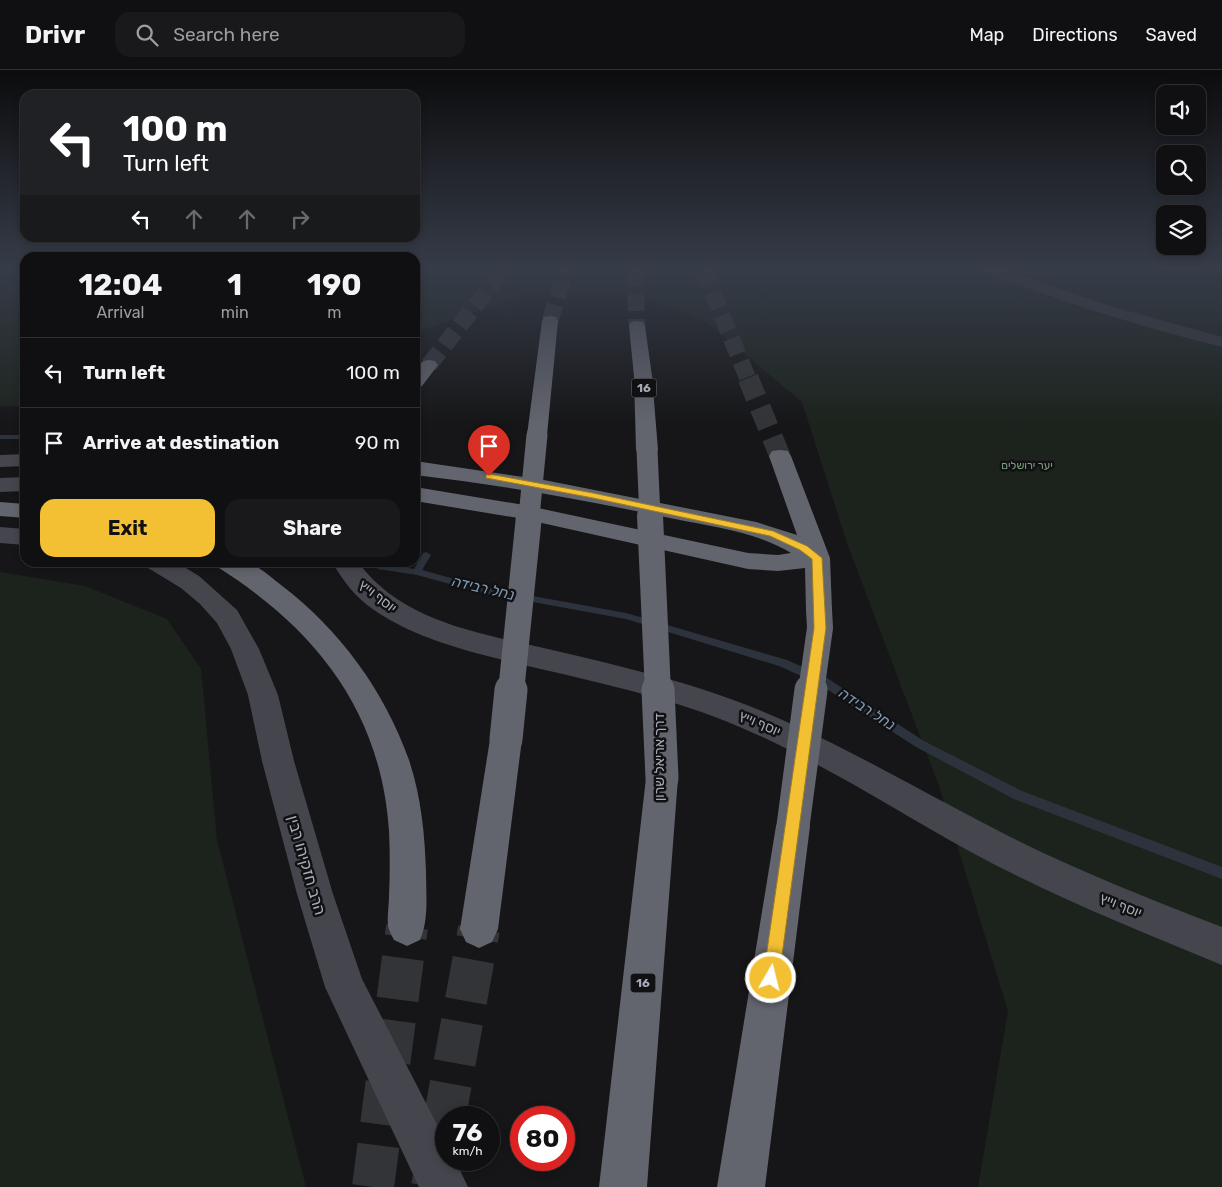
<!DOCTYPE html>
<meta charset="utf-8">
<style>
body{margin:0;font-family:Rubik,Heebo,sans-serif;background:#19191b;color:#f1f3f6;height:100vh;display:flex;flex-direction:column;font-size:19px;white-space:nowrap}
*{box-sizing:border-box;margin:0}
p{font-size:16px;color:#9c9d9f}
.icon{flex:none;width:28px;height:28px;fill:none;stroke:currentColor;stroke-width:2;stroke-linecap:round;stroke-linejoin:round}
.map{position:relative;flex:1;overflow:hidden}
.details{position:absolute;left:20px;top:182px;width:400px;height:315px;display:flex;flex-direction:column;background:#101012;border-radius:15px;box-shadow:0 2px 8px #0003,0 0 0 1px #303032}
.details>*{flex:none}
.guide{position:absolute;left:20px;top:20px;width:400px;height:152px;border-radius:15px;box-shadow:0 2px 8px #0003,0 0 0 1px #303032;background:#202124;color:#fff;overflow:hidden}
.controls{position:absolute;left:1156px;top:15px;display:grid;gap:10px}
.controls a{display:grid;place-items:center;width:50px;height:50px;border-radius:10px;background:#101012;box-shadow:0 2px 8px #0003,0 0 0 1px #303032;font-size:25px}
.speed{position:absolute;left:435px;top:1036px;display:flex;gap:10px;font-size:25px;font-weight:700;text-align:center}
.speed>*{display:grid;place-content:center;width:65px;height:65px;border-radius:50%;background:#101012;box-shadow:0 2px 8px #0003,0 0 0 1px #303032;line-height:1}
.speed small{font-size:12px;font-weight:400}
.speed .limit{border:8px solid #d22;background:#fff;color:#111}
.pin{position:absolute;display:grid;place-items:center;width:42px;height:42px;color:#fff;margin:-51px -21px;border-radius:50% 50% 50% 0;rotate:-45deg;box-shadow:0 0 5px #0007}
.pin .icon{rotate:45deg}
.me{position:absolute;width:55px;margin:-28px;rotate:8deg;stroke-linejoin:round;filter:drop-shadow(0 0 4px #0008)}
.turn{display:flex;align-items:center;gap:18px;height:105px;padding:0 20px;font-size:22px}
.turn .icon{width:65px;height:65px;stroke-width:2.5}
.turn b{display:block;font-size:35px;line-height:42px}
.lanes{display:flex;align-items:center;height:48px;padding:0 20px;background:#0003;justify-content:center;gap:25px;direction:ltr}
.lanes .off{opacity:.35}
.eta{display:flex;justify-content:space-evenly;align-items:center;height:85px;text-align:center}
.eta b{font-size:30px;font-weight:700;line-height:35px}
.button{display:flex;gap:10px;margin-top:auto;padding:10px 20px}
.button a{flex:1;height:58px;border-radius:15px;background:#f3bf33;color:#111;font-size:20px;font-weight:700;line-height:58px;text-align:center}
.button a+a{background:#19191b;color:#f1f3f6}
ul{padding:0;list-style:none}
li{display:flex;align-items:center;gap:15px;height:70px;padding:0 20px;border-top:1px solid #303032}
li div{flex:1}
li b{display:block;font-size:19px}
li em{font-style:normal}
header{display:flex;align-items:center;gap:30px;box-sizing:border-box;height:70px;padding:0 25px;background:#101012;border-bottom:1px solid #303032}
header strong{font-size:24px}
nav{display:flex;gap:28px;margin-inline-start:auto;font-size:18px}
.search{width:350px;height:45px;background:#19191b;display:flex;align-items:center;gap:12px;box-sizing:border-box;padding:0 18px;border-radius:15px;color:#9c9d9f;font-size:19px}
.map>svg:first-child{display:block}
.green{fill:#1c231d}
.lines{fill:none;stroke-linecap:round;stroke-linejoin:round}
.stream{fill:#2c333c;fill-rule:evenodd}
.highway-tunnel-far2{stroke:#333438;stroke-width:17;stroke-dasharray:17 8;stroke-linecap:butt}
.highway-tunnel-far1{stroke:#333438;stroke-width:21;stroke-dasharray:21 11;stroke-linecap:butt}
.highway-tunnel{stroke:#333438;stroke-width:42;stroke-dasharray:42 21;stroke-linecap:butt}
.street{fill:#37373d;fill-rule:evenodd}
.secondary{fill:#45464d;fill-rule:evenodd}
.highway{fill:#63656e;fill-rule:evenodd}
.highway-bridge-far2{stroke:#63656e;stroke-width:21}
.highway-bridge-far1{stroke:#63656e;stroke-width:26}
.highway-bridge{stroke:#63656e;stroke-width:33}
.route{fill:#f3bf33;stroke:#9e7c21}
.labels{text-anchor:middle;stroke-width:5;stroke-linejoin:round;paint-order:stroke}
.far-park-label{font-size:11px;fill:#7ea383;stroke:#111113}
.shield{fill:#111113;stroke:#7a7d86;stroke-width:1}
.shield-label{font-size:12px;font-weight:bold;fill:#a7abb8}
.street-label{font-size:14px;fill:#a7abb8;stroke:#111113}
.water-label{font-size:15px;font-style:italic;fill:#7e97b3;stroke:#111113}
.near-street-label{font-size:16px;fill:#a7abb8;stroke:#111113}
</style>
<header>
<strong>Drivr</strong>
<div class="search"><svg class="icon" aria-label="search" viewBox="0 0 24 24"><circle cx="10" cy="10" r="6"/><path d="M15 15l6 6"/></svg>Search here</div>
<nav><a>Map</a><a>Directions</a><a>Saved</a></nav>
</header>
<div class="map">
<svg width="1222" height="1117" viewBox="0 0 1222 1117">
<rect width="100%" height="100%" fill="#161618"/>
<!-- green -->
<g class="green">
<polygon points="0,199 25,199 25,337 0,336"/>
<polygon points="415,199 1148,199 1187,208 1222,207 1222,1117 978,1117 1008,941 940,719 847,473 802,332 706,252 638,225 535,221 415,263"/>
<polygon points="0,502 85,516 167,549 201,599 217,770 306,1117 0,1117"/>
</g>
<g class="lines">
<!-- stream -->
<g class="stream">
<rect x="0" y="365" width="25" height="4"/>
<polygon points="426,482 431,485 422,500 483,517 626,543 787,590 827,608 924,671 1022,721 1222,797 1222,809 1014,729 916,677 819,614 779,596 626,549 483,523 417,505 378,499 373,496 378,493 414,499 423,483"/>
</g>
<!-- highway-tunnel-far2 -->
<g class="highway-tunnel-far2">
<polyline points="635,199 637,256"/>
<polyline points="703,199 748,309"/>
<polyline points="550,251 566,199"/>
<polyline points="429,295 504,199"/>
</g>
<!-- highway-tunnel-far1 -->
<polyline class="highway-tunnel-far1" points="748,308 780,386"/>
<!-- highway-tunnel -->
<g class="highway-tunnel">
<polyline points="373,1117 407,857"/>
<polyline points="432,1117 479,859"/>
</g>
<!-- street -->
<path class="street" d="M982,199H1002L1110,236L1222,267V277C1141,257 1062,232 984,202Z"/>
<!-- secondary -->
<g class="secondary">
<polygon points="25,384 25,396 0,397 0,385"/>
<polygon points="25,407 25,421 0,422 0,408"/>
<polygon points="0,457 25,459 25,475 0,473"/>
<polygon points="145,492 176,492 199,506 237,540 259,579 278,625 294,691 333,824 362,909 446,1072 446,1090 455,1090 468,1117 419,1117 325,917 297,824 262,691 248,625 231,579 217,553 200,534 181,518 148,498"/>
<path d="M332,492H358C402,552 479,563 548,579C588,588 628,598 668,609C790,642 884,702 995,759C1068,797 1145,827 1222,857V895C1136,860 1050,825 969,781C870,726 776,662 667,631C623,618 577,607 532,597C479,584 421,572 374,540C356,528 343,511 332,492Z"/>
</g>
<!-- highway -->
<g class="highway">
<polygon points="550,246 556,247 558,251 547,365 544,369 537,371 530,369 527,365 542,251 544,247"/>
<polygon points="637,251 643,252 645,256 652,306 658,380 655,385 647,386 639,385 636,380 634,306 629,256 631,252"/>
<polygon points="429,290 435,291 438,295 422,316 415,318 415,300 423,291"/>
<path d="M780,380L788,381L791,386L830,488L832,540L828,547L819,549L810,547L806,540L805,498L778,501L748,499L524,449L415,431V417L524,435L748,483L778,485L791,483C757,462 714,457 675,449C589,431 502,415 415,405V391L544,410L756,452L797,465L769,386L772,381Z"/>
<polygon points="0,432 25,434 25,448 0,446"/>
<path d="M216,492C225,492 237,491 246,492C258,495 272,508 281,515C340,560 384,620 409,690C421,726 425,765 426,803C426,825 429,849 420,870L407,876L394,870C392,866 389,861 388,856C387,846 389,835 389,826C390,804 390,783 389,761C381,642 317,560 219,498Z"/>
<polygon points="506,656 517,660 522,669 498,859 492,872 479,878 466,872 460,859 490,669 495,660"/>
<polygon points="662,694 674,698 678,708 647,1117 599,1117 646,708 650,698"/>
<polygon points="793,741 805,745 810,756 765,1117 717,1117 776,756 781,745"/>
</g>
<!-- highway-bridge-far2 -->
<g class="highway-bridge-far2">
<polyline points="647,380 650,447"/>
<polyline points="529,447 537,365"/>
</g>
<!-- highway-bridge-far1 -->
<g class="highway-bridge-far1">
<polyline points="650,446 658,622"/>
<polyline points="511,622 529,446"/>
<polyline points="811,622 820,558 819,540"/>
</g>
<!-- highway-bridge -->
<g class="highway-bridge">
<polyline points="658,620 662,708"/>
<polyline points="506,669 511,620"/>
<polyline points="793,756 811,620"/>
</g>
</g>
<!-- sky -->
<linearGradient id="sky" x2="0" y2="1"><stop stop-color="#0c0c0d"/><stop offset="0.56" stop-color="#363c48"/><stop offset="1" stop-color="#363c48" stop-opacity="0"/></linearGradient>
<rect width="1222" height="355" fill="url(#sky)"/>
<!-- route -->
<polygon class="route" points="489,404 593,423 773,461 807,476 822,488 826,558 779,908 777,914 771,916 765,914 763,908 814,558 812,489 800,480 770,466 593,428 486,408 486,405"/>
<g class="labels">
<!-- far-park labels -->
<g class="far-park-label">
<text x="1027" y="399">יער ירושלים</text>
</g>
<!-- shield labels -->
<g class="shield">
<rect x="631.5" y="308.5" width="25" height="19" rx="4"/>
<rect x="630.5" y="903.5" width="25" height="19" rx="4"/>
</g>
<g class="shield-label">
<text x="644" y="322">16</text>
<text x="643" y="917">16</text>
</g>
<!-- street labels -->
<g class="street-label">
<text transform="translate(378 526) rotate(38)" y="5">יוסף וייץ</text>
<text transform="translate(760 653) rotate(24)" y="5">יוסף וייץ</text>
<text transform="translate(659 687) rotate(-90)" y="5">דרך אריאל שרון</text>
<text transform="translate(1121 835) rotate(22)" y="5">יוסף וייץ</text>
</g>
<!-- water labels -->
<g class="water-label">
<text transform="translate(483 518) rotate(13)" y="5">נחל רבידה</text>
<text transform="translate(867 639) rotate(33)" y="5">נחל רבידה</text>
</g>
<!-- near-street labels -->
<g class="near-street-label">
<text transform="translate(307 795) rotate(74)" y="6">הרב חזקיהו רבין</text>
</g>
</g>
</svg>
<div class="controls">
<a><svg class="icon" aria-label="sound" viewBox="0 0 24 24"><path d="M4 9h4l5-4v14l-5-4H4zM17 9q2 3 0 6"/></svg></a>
<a><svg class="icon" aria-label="search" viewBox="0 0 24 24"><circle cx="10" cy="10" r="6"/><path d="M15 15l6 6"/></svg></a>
<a><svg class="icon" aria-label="layers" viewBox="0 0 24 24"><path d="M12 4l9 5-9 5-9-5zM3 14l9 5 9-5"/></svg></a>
</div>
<div class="speed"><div>76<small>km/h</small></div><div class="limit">80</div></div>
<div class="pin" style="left:489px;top:406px;background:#d93025"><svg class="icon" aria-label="arrive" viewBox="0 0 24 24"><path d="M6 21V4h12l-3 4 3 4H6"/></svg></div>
<svg class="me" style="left:771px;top:908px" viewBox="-20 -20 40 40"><circle r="17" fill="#f3bf33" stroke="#fff" stroke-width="3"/><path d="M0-11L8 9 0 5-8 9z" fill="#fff"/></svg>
<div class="guide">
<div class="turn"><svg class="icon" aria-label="left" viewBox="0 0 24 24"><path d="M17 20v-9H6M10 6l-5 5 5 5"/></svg><div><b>100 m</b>Turn left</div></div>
<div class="lanes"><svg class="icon" aria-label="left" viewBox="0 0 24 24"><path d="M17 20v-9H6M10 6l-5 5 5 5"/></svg><svg class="icon off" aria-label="ahead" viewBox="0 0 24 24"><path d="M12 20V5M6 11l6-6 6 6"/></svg><svg class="icon off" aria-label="ahead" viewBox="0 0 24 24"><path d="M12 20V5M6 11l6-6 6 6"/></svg><svg class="icon off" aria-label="right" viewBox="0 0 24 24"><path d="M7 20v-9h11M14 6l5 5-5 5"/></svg></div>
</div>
<section class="details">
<div class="eta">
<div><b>12:04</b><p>Arrival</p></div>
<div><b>1</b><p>min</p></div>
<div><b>190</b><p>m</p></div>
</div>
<ul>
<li><svg class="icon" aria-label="left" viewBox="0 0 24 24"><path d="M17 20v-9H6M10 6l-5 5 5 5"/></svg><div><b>Turn left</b></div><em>100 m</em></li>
<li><svg class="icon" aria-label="arrive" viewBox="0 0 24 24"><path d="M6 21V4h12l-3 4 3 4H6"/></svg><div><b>Arrive at destination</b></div><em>90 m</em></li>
</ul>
<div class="button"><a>Exit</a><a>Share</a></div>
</section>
</div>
